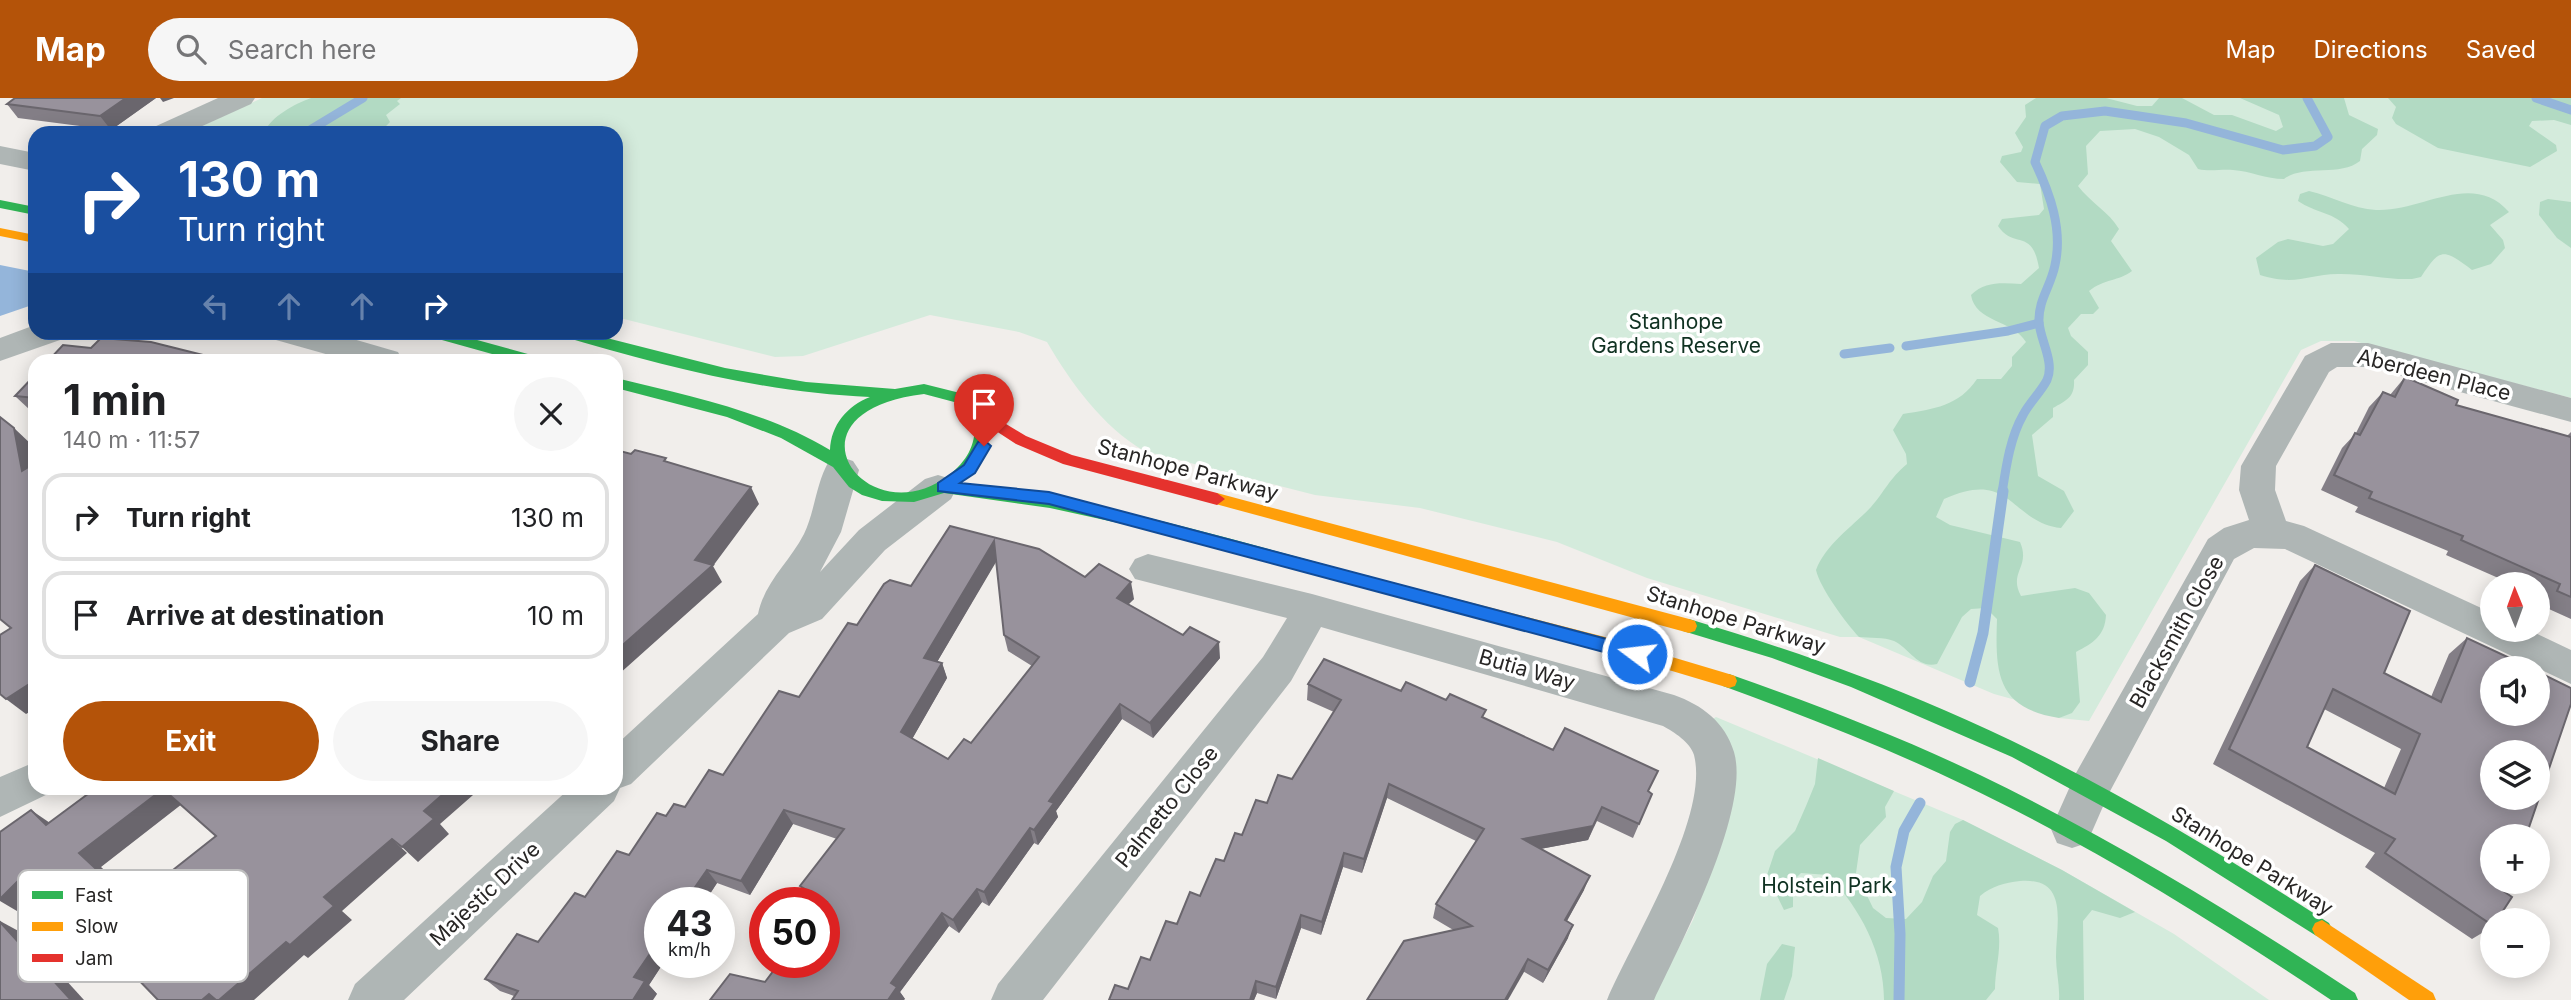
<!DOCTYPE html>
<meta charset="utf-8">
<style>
body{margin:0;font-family:Inter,sans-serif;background:#f6f6f6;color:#202124;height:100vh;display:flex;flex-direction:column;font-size:26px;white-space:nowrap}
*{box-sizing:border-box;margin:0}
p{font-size:23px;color:#757577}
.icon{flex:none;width:38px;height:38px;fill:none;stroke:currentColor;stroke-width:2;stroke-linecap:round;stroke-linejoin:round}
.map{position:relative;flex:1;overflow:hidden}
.side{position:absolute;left:28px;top:256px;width:595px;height:441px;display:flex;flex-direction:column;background:#fff;border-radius:21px;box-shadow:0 4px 18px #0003}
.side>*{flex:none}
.guide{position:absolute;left:28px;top:28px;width:595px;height:214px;border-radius:21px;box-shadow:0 4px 18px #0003;background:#1a4fa0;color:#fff;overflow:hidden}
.needle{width:46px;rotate:359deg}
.buttons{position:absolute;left:2480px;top:474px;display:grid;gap:14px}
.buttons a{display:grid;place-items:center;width:70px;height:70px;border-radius:50%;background:#fff;box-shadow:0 4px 18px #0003;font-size:35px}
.speed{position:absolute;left:644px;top:789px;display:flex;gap:14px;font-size:35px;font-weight:700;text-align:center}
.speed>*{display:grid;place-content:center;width:91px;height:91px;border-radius:50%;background:#fff;box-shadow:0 4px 18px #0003;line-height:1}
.speed small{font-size:18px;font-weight:400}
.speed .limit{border:10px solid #d22;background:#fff;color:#111}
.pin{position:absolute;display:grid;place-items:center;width:60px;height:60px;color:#fff;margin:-72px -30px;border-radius:50% 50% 50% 0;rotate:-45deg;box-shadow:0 0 7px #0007}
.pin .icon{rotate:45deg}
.me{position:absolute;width:77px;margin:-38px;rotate:285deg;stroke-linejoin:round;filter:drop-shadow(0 0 5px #0008)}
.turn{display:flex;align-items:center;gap:24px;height:147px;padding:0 35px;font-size:32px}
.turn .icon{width:91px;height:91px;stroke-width:2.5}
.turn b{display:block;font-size:49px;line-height:60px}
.lanes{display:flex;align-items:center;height:66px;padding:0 35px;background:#0003;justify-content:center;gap:35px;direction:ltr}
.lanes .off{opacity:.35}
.round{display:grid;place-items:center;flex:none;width:74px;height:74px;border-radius:37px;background:#f6f6f6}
.overview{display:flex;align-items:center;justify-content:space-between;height:119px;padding:0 35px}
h1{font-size:42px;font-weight:700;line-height:52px}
.button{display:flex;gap:14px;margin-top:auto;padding:14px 35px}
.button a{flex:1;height:80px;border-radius:42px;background:#b45309;color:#fff;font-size:28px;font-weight:700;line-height:80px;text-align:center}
.button a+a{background:#f6f6f6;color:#202124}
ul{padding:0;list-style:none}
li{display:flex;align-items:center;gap:21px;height:88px;margin:0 14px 10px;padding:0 21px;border:4px solid #e0e0e0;border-radius:21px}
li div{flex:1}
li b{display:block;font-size:26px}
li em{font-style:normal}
header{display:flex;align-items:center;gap:42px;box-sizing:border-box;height:98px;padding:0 35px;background:#b45309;color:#fff}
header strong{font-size:33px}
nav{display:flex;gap:38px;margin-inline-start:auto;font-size:24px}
.search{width:490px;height:63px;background:#f6f6f6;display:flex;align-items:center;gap:18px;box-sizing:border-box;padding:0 24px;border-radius:38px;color:#757577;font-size:26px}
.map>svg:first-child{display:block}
.green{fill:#d4ebdc}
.forest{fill:#b2dac3}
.water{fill:#94b5da}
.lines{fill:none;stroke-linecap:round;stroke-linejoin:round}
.stream-far1{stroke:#94b5da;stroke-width:9}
.stream{stroke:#94b5da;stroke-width:11}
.street{fill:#afb6b5;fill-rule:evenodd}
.fast{fill:#30b455;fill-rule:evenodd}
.slow{fill:#ff9f0a;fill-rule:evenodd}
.jam{fill:#e5322d;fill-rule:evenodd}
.wall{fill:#837e86;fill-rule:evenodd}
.shaded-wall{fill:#6a666d}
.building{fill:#98929c;stroke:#6a666d;stroke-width:2;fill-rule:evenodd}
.route{fill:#1a73e8;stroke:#114b97;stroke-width:2}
.labels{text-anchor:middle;stroke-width:7;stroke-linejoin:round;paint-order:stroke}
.park-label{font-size:21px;fill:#103222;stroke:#fff}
.street-label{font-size:21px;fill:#282625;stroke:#fff}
.key{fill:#fff;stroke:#bebebe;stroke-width:2}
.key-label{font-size:19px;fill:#282625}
</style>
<header>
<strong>Map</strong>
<div class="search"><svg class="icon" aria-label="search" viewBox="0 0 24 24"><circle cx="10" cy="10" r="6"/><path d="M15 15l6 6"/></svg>Search here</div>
<nav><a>Map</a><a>Directions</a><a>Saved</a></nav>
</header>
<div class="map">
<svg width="2571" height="902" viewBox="0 0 2571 902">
<rect width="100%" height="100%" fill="#f1eeeb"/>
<!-- green -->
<g class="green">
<path d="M262,0H2571V300L2354,243H2321L2301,252L2089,623L2059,620L2066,616L1994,596L1859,539H1840L1647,480L1557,444L1420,410L1315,397L1144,353C1102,328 1071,285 1047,244L1019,234L930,217L803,258L775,259L616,219V35H187Z"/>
<polygon points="1716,619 1963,722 2062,772 2174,836 2269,902 1652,902 1693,822 1721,744 1711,622"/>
</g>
<!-- forest -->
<g class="forest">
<path d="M311,0H401L397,3L400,6L386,17L390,24L379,35H264C271,18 295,6 311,0Z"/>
<path d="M2036,0H2106L2137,8H2152L2159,0H2182L2214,17H2232L2276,33L2283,29L2279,17L2240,0H2344L2349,17L2378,31L2377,37L2362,51L2360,63C2340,79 2303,66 2284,81C2266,81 2250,73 2233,72C2220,71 2210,74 2198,71L2189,57L2159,39L2135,31L2100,33L2086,48L2088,76L2078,88C2090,104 2109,114 2119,131L2111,143L2132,173C2119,183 2104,181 2089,193L2099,210L2093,216H2081L2068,230L2071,238L2088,254V267L2074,282C2075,299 2067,302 2053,310V319L2032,337L2038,378L2064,393L2074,413L2061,430C2010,424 2012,370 1944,401L1936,419L1950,427L2020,444C2031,469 2008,474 2021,498L2075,490L2089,495L2106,517C2105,538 2093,545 2076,554L2080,604L2072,615L2059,620C1997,610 1995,576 1997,521L1986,510L1971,511L1962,519L1937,566C1918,571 1909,550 1894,543C1884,539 1870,540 1859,539C1846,525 1820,490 1816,472C1826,446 1852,429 1871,409C1885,393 1889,381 1907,366L1906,356L1893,332L1903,316C1934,311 1959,308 1977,281H2001L2012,268V259L2026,244C2013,222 1975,224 1971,197C1985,183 2002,185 2021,186L2039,170C2032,129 2014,152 1998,128L2002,121L2039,117L2044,111L2040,86L2017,84L2000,64L2002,58L2021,54L2023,49L2015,35L2026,19L2025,7Z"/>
<polygon points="2388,0 2571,0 2571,27 2554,22 2532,23 2529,28 2556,47 2557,53 2530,69 2438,50 2396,26 2392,20 2396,9"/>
<path d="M2309,93C2332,98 2352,111 2376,112C2422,114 2472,72 2509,114L2490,127L2503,142L2505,150L2491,166L2472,172C2443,150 2440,150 2421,179L2412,181C2388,182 2365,176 2341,176C2309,175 2298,189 2260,177L2256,160L2278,144L2288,141L2323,148L2333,146L2349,131C2335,114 2315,115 2298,103L2300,96Z"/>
<polygon points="2548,101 2571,104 2571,150 2557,140 2539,117 2540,104"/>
<path d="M1818,660L1894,693L1885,709L1886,719L1860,747L1856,775L1873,810L1886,820L1906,821L1922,804L1933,778L1946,763L1950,734L1955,726L1963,722L2062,772L2135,814L2120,820L2092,812L2083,823L2084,902H2059C2060,888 2056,873 2056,859C2056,826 2070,779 2020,783C2004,785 1992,788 1980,798L1977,817L1998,830C2002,850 1995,871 1995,891L1986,902H1884C1884,855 1860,810 1828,777L1801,775L1793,783V809L1784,812L1767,777L1775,753L1795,733L1806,708L1815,686Z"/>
<polygon points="1782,846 1795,849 1792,878 1784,902 1760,902 1767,866"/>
</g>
<!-- water -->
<polygon class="water" points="0,167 35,174 35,206 0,218"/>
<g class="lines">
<!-- stream-far1 -->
<g class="stream-far1">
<polyline points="2536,0 2571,12"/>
<polyline points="305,35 363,0"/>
<polyline points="1906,248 2008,233 2039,225"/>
<polyline points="1844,256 1890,250"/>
<path d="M2002,395C2006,369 2010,340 2023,317C2029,305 2041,294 2047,282C2055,264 2040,242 2039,224C2038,202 2051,188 2055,167C2063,131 2050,96 2035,64L2045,28L2062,18L2105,13L2186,25L2283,52L2315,48L2328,39L2307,0"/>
</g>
<!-- stream -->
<g class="stream">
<polyline points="1970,584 1983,535 2003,393"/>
<polyline points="1899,902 1900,836 1896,769 1904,733 1920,705"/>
</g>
<!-- street -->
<g class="street">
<polygon points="218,0 255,0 251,6 187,35 150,35 154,29"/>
<polygon points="0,48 35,55 35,73 0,66"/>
<polygon points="35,227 35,234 65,234 60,242 0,263 0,240"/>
<polygon points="271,234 329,234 398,254 402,262 347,262 276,242"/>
<polygon points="2331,245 2368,245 2571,300 2571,324 2368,269 2337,269 2329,274 2276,368 2275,392 2286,423 2304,428 2492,515 2492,532 2529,532 2571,552 2571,586 2285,451 2254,450 2234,461 2108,697 2087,745 2072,750 2057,745 2051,731 2076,675 2208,441 2224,430 2249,422 2239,392 2241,368 2305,258"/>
<path d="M841,359L853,363L859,372L841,434L820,474L859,432L925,381L938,377L951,381L956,391L951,401L885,452L822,521L789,535L631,686L620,690L614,703L404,902H348L355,886L570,690H616V647L758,516C765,483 789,465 804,436C815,413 816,385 829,363Z"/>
<path d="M1148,456L1312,496L1674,597C1702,607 1725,624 1734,654C1751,712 1680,847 1654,902H1607C1632,843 1710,719 1694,657C1690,644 1674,634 1663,628L1321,529L1291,583L1043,902H991L998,886L1263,559L1287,520L1135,481L1129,471L1135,461Z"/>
<polygon points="35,664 35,690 52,690 50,695 0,719 0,679"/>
</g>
<!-- fast -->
<g class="fast">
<polygon points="0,102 35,109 35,117 0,110"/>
<polygon points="422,234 448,234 535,258 537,262 514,262 424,237"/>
<path d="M556,234H583L725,270L806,284L895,291L924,286L968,297L989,320C991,348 981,367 960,385C1098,401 1230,441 1364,477L1370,478L1372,483L1370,488L1364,489L1155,433L1050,410L944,395L914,404L882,403L862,397L849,389L833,369L781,340L727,319L616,290V280C689,298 765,313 830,352C831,327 847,308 870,299C764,295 660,267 558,237ZM924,296L958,305L975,322C976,346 968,362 949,377C867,440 775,314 924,296Z"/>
<path d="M1689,521C1776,547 1861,576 1944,612C2079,670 2205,745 2329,825L2332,831L2329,837L2322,840L2315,837L2166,743L2012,659L1851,589L1772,560L1683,533L1681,528L1683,523Z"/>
<path d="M1729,576C1814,606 1898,638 1980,677C2110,740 2234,815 2355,895L2358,902H2331C2213,823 2092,748 1964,687C1885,649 1805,618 1723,588L1721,583L1723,578Z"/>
</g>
<!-- slow -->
<g class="slow">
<polygon points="0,130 35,137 35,145 0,138"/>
<polygon points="1217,395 1689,521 1695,523 1697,528 1695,533 1689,535 1212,405 1209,401"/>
<polygon points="1364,477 1605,539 1729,576 1735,578 1737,583 1735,588 1729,590 1605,553 1364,489 1358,488 1356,483 1358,478"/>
<polygon points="2322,822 2433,895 2436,902 2409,902 2315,837 2312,831 2315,825"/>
</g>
<!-- jam -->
<polygon class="jam" points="978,309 1026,338 1072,357 1217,395 1225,401 1217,407 1063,366 1016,346 973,318 971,314 973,310"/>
</g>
<!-- wall -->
<g class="wall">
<polygon points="156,0 111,32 18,20 7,6"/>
<polygon points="35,277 35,314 31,313 15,298"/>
<polygon points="2405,279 2456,307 2567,338 2571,334 2571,521 2540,507 2543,500 2538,498 2538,486 2512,486 2446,457 2448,453 2355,414 2358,409 2321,392 2342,350 2356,335 2369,309 2383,294 2390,297"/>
<path d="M950,428L1085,479L1134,501L1128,506L1220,560L1153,640L1122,621L1056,713L1058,719L1038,747L1034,745L989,808L982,804L959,835L949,828L900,894L905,901L765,884L824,864V805H815L808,801L800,788L837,741L793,726L750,797L717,785L704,805H660V864H664L649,887L657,896L514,898L500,893L485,881L538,844L629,757L666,718L685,709L723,677L799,599L857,527L911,488ZM996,463L1004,537L1008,553L1032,568L971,645L948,661L912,641L947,580L942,565L937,564Z"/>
<path d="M2315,467L2384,575L2431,599L2449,556L2467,540L2496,788L2492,829L2472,841L2365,769L2375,755L2213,666L2300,483ZM2324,611L2401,651L2384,690L2307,649Z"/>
<polygon points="1308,586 1401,593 1484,620 1553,652 1652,696 1633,740 1597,723 1588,742 1540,751 1584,792 1567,823 1568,840 1543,885 1433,820 1436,806 1476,743 1387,700 1362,775 1343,769 1321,837 1301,830 1276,901 1257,895 1254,902 1109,902 1128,891 1200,798 1242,737 1292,681 1334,614 1307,602"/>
</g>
<!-- shaded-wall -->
<g class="shaded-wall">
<polygon points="126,0 156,0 111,32 100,18"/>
<polygon points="160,0 174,0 163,4"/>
<polygon points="14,330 32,347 35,364 35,385 22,373"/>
<polygon points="751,389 759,406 713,468 722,484 618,577 616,574 616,553 695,462"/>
<polygon points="994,443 999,459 930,576 924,560"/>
<polygon points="1131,484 1134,501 1119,516 1117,500"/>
<polygon points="1219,544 1220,560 1153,640 1150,625"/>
<polygon points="942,565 947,580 907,650 901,634"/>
<polygon points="34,583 35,584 35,611 26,616 6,601"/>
<polygon points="1120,606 1122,621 1056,713 1058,719 1038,747 1034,732 1049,703"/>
<polygon points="1389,686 1387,700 1362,775 1364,761"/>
<polygon points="450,690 481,690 440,726 449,736 418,764 402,749 424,713"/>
<polygon points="163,691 182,706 101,769 146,811 106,844 83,831 79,755"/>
<polygon points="1602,709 1588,742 1519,755 1523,741"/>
<polygon points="31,712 53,727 46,727"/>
<polygon points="784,712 793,726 750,797 741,783"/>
<polygon points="1030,730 1034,745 989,808 984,794"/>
<polygon points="392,741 407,755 342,813 352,822 308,860 304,857 254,902 202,902 324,799"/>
<polygon points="1344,755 1343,769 1321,837 1322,824"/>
<polygon points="707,772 717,785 704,805 684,805"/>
<polygon points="26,775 49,789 22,816 0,803 0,801"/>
<polygon points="1590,778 1584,792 1560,835 1565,822"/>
<polygon points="977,791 982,804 959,835 953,822"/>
<polygon points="942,815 949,828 900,894 905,901 904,902 888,902 891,885"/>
<polygon points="1301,817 1301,830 1276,901 1276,889"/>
<polygon points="0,823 24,836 84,902 71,902 0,824"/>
<polygon points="1573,827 1568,840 1543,885 1548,872"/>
<polygon points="660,841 660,864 664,864 649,887 657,896 653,902 633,902 634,879"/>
<polygon points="1528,861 1524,874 1508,902 1505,902"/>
<polygon points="1256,883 1257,895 1254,902 1250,902"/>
</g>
<!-- building -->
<g class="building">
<polygon points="15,0 126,0 100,18 7,6"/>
<polygon points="101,240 151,244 223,262 49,262 63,247 91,250"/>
<polygon points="35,277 35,300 15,298"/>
<polygon points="2405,279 2458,302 2456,307 2571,339 2571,499 2557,493 2560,486 2461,442 2463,438 2369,400 2372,394 2334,377 2355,335 2360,337 2383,294 2395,299"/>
<polygon points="0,319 14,330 22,373 35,365 35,584 34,583 6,601 0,596 0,537 11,530 0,521"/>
<polygon points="616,352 631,356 635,352 666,360 664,363 751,389 695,462 713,467 616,553"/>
<path d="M950,428L1039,451L1085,479L1099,466L1131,484L1117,500L1183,537L1190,529L1219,544L1150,625L1120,606L1049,703L1054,705L1034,732L1030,730L984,794L977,791L953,822L942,815L891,885L897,889L888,902H710L730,876L765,884L780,864H824V808L827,804L800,788L844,731L784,712L741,783L707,772L684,805H660V841L634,879L645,883L633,902H512L518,893L485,881L517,836L538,844L575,795L585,799L617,753L629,757L657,715L666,718L674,706L685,709L709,672L723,677L779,593L799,599L848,525L857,527L884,486L890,482L911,488ZM994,443L1004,537L1039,559L971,645L964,641L948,661L901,634L942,565L924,560Z"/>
<path d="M2315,467L2410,513L2384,575L2441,604L2467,540L2531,570H2492V616H2538V574L2571,590V606L2526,738H2492V784H2498L2496,788L2512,799L2497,822H2492V827L2385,755L2395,741L2229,651ZM2333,591L2420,636L2395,696L2307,649ZM2492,654H2538V700H2492Z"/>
<polygon points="1324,561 1401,593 1406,584 1446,602 1450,596 1486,612 1482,619 1553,652 1565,630 1658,673 1648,693 1652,696 1639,726 1602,709 1593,728 1523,741 1590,778 1565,822 1573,827 1548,872 1528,861 1505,902 1367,902 1404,843 1472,828 1436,806 1484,731 1389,686 1364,761 1344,755 1322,824 1301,817 1276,889 1256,883 1250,902 1109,902 1115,887 1128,891 1141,859 1150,862 1166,823 1177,826 1190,794 1200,798 1216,761 1224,763 1235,735 1242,737 1256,702 1267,705 1278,677 1292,681 1341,602 1308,586"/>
<polygon points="96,690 450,690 424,713 434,721 402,749 392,741 324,799 334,808 290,847 286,844 219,902 216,902 209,896 202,902 158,902 132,875 148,862 144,857 157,846 121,813 216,738 163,691 79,755 125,798 83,831 26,775 0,801 0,734 31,712 46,727"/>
<polygon points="0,824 71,902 0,902"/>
</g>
<!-- route -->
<polygon class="route" points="984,342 991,348 975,375 960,385 1049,394 1637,549 1646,556 1637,563 1049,406 938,393 938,385 964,367 978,344"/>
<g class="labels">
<!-- park labels -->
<g class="park-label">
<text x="1676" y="231">Stanhope<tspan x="1676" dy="24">Gardens Reserve</tspan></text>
<text x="1827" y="795">Holstein Park</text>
</g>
<!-- street labels -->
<g class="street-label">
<text transform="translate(2434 277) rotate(14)" y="7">Aberdeen Place</text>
<text transform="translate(1188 372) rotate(15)" y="7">Stanhope Parkway</text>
<text transform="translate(1736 522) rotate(17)" y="7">Stanhope Parkway</text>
<text transform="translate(2177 534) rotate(-61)" y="7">Blacksmith Close</text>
<text transform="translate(1527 572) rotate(16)" y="7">Butia Way</text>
<text transform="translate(1167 709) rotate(-51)" y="7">Palmetto Close</text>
<text transform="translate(2252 763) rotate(32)" y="7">Stanhope Parkway</text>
<text transform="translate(485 796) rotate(-43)" y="7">Majestic Drive</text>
</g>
</g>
<!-- legend -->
<rect x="18" y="772" width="230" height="112" rx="10" class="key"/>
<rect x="32" y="793" width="31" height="8" fill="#30b455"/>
<rect x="32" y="824" width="31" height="9" fill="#ff9f0a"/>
<rect x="32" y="856" width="31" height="8" fill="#e5322d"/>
<g class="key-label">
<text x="75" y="804">Fast</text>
<text x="75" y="835">Slow</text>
<text x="75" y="867">Jam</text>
</g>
</svg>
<div class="buttons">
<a><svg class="needle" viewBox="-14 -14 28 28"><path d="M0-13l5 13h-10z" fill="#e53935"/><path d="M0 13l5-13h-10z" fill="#757577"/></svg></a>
<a><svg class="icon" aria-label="sound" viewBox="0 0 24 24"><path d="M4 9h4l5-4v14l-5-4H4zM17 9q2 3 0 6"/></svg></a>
<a><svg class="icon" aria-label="layers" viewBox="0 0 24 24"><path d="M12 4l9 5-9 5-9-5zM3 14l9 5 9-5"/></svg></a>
<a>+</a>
<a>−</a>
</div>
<div class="speed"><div>43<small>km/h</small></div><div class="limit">50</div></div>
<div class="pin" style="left:984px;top:348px;background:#d93025"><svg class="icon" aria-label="arrive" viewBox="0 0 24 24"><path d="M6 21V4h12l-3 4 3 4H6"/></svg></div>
<svg class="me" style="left:1637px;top:556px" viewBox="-20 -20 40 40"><circle r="17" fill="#1a73e8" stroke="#fff" stroke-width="3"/><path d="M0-11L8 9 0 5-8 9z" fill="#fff"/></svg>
<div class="guide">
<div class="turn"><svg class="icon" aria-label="right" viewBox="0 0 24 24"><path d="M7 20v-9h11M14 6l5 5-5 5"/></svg><div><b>130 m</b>Turn right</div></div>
<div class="lanes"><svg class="icon off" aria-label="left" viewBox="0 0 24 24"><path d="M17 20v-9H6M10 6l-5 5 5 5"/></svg><svg class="icon off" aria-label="ahead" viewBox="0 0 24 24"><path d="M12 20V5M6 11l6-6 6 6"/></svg><svg class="icon off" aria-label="ahead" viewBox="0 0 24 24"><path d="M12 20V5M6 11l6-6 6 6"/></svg><svg class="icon" aria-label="right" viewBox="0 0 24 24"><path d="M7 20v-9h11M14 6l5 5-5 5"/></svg></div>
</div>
<section class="side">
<div class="overview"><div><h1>1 min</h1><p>140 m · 11:57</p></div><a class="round"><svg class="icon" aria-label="close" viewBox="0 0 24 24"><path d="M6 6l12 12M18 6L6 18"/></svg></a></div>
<ul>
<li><svg class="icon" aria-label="right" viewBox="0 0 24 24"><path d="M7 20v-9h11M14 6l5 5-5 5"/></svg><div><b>Turn right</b></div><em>130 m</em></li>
<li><svg class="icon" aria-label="arrive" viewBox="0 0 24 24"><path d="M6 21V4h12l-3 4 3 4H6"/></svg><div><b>Arrive at destination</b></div><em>10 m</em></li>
</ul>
<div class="button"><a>Exit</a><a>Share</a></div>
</section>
</div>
